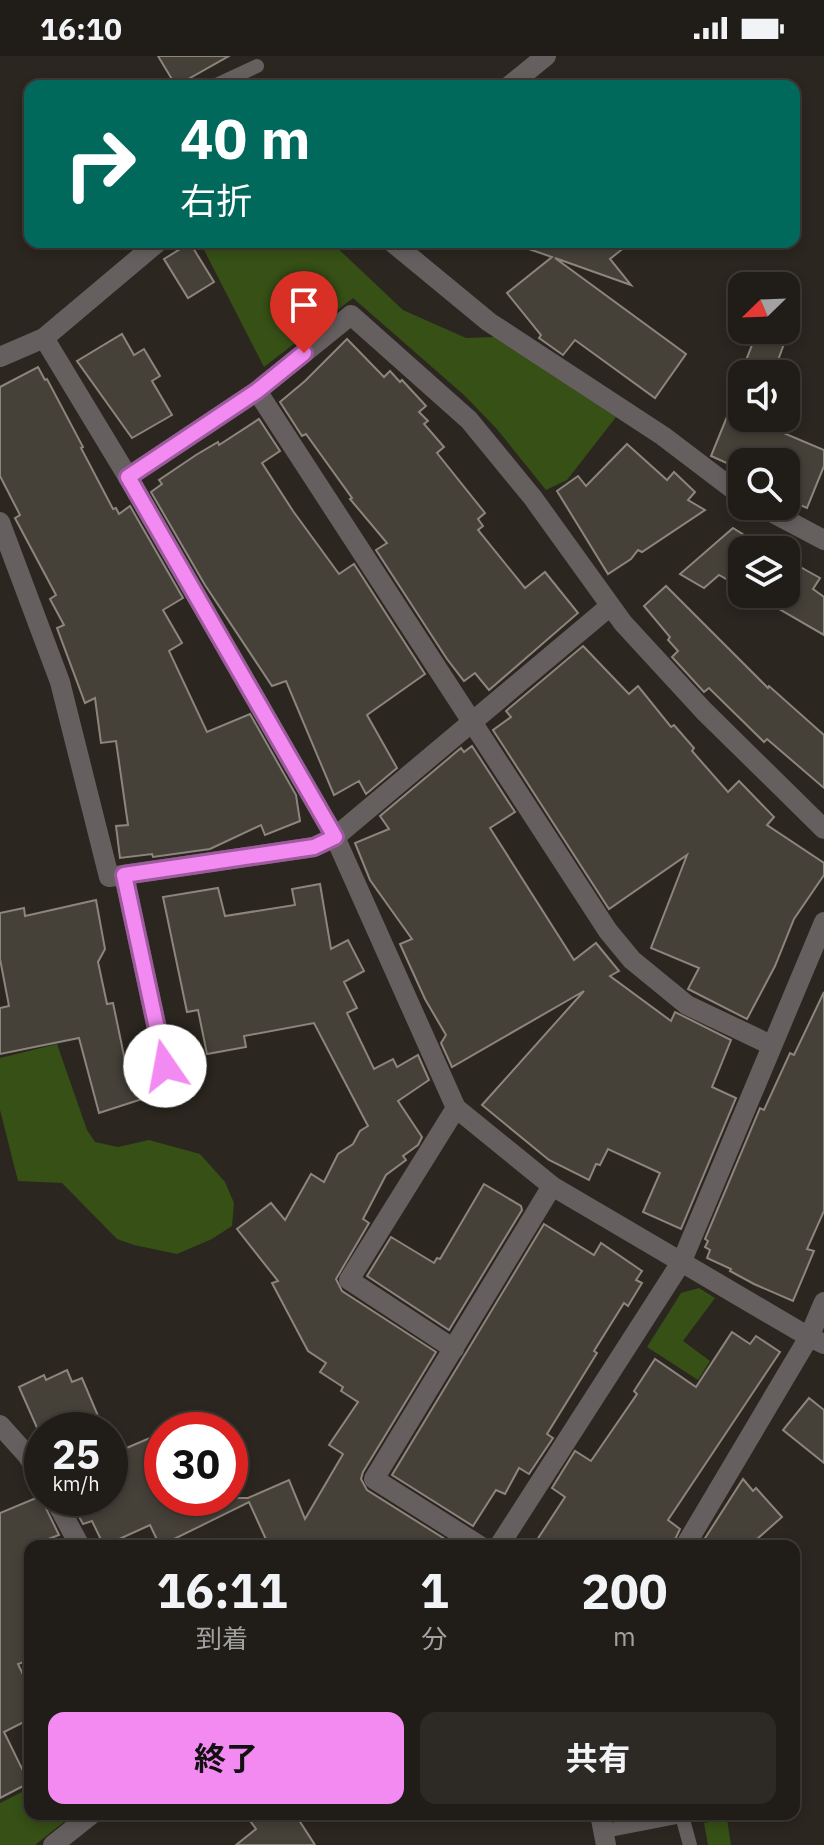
<!DOCTYPE html>
<html lang="ja">
<meta charset="utf-8">
<style>
body{margin:0;font-family:"IBM Plex Sans","Noto Sans JP",sans-serif;background:#2d2924;color:#f1f3f6;height:100vh;display:flex;flex-direction:column;font-size:30px;white-space:nowrap}
*{box-sizing:border-box;margin:0}
p{font-size:26px;color:#a2a1a1}
.icon{flex:none;width:44px;height:44px;fill:none;stroke:currentColor;stroke-width:2;stroke-linecap:round;stroke-linejoin:round}
.map{position:relative;flex:1;overflow:hidden}
.sheet{position:absolute;left:24px;top:1484px;width:776px;height:280px;display:flex;flex-direction:column;background:#201c17;border-radius:16px;box-shadow:0 4px 12px #0003,0 0 0 2px #3d3a36}
.sheet>*{flex:none}
.top-card{position:absolute;left:24px;top:24px;width:776px;height:168px;border-radius:16px;box-shadow:0 4px 12px #0003,0 0 0 2px #3d3a36;background:#00695c;color:#fff;overflow:hidden}
.needle{width:52px;rotate:247deg}
.tools{position:absolute;left:728px;top:216px;display:grid;gap:16px}
.tools a{display:grid;place-items:center;width:72px;height:72px;border-radius:16px;background:#201c17;box-shadow:0 4px 12px #0003,0 0 0 2px #3d3a36;font-size:40px}
.speed{position:absolute;left:24px;top:1356px;display:flex;gap:16px;font-size:40px;font-weight:700;text-align:center}
.speed>*{display:grid;place-content:center;width:104px;height:104px;border-radius:50%;background:#201c17;box-shadow:0 4px 12px #0003,0 0 0 2px #3d3a36;line-height:1}
.speed small{font-size:20px;font-weight:400}
.speed .limit{border:12px solid #d22;background:#fff;color:#111}
.pin{position:absolute;display:grid;place-items:center;width:68px;height:68px;color:#fff;margin:-82px -34px;border-radius:50% 50% 50% 0;rotate:-45deg;box-shadow:0 0 8px #0007}
.pin .icon{rotate:45deg}
.me{position:absolute;width:88px;margin:-44px;rotate:348deg;stroke-linejoin:round;filter:drop-shadow(0 0 6px #0008)}
.turn{display:flex;align-items:center;gap:28px;height:168px;padding:0 24px;font-size:36px}
.turn .icon{width:104px;height:104px;stroke-width:2.5}
.turn b{display:block;font-size:56px;line-height:68px}
.eta{display:flex;justify-content:space-evenly;align-items:center;height:136px;text-align:center}
.eta b{font-size:48px;font-weight:700;line-height:56px}
.cta{display:flex;gap:16px;margin-top:auto;padding:16px 24px}
.cta a{flex:1;height:92px;border-radius:16px;background:#f28af2;color:#111;font-size:32px;font-weight:700;line-height:92px;text-align:center}
.cta a+a{background:#2d2924;color:#f1f3f6}
.status{display:flex;justify-content:space-between;align-items:center;height:56px;padding:0 40px;background:#201c17;direction:ltr}
.status svg{height:22px;fill:currentColor}
.map>svg:first-child{display:block}
.green{fill:#365016}
.building{fill:#454038;stroke:#8b857d;stroke-width:2}
.lines{fill:none;stroke-linecap:round;stroke-linejoin:round}
.path{stroke:#97938e;stroke-width:5;stroke-dasharray:4 4;stroke-linecap:butt}
.lane{stroke:#65605f;stroke-width:14}
.street{stroke:#65605f;stroke-width:20}
.route-casing{stroke:#9d5a9d;stroke-width:20}
.route{stroke:#f28af2;stroke-width:14}
</style>
<div class="status"><b>16:10</b><svg viewBox="0 0 49 12"><path d="M0 12V9h3v3zM5 12V6h3v6zM10 12V3h3v9zM15 12V0h3v12zM26 1h20v11H26zM47 4h2v5h-2z"/></svg></div>
<div class="map">
<svg width="824" height="1789" viewBox="0 0 824 1789">
<rect width="100%" height="100%" fill="#2b261f"/>
<!-- green -->
<g class="green">
<polygon points="200,186 331,186 403,254 466,282 494,281 616,361 567,424 546,434 496,372 464,339 353,242 264,311"/>
<polygon points="57,988 87,1074 95,1086 118,1091 149,1084 200,1098 225,1126 234,1147 232,1170 212,1183 177,1198 134,1189 117,1183 62,1127 18,1125 0,1054 0,1002"/>
<polygon points="699,1232 715,1242 683,1285 710,1305 698,1324 647,1291 681,1237"/>
<polygon points="30,1732 30,1758 74,1758 35,1789 0,1789 0,1747"/>
<polygon points="727,1763 731,1789 708,1789 704,1767"/>
</g>
<!-- building -->
<g class="building">
<polygon points="158,0 229,0 176,30"/>
<polygon points="521,186 631,186 610,203 631,229 555,202 686,298 655,342 575,284 563,299 539,282 541,279 507,237 552,201 520,190"/>
<polygon points="190,187 214,226 188,242 164,203"/>
<polygon points="758,274 789,274 773,318 742,318 742,323 739,322"/>
<polygon points="122,278 134,299 144,293 160,320 152,325 172,359 132,382 77,305"/>
<polygon points="347,283 384,321 390,315 400,326 402,324 426,350 419,356 428,365 424,368 444,391 437,397 485,457 478,463 483,470 478,474 525,532 545,516 578,557 489,634 475,617 464,625 447,603 376,494 387,487 350,443 352,442 306,378 302,380 280,346 305,325"/>
<polygon points="38,311 45,324 47,323 83,391 81,392 113,453 116,452 119,458 130,450 183,542 163,554 182,587 169,595 207,676 250,658 296,739 300,765 265,779 261,769 210,793 153,801 152,798 120,802 116,770 128,769 116,685 101,687 95,642 85,647 57,572 64,569 50,543 56,539 15,462 20,459 0,420 0,331"/>
<polygon points="742,324 742,362 754,362 753,364 824,394 824,410 807,452 786,443 786,406 742,406 742,414 711,400"/>
<polygon points="259,363 280,395 262,407 293,455 339,518 354,508 425,618 367,659 397,712 366,738 359,725 334,739 286,625 272,630 205,529 151,436 162,428 159,424 196,399 218,386 219,389"/>
<polygon points="627,388 667,424 674,416 695,436 688,444 705,454 642,496 638,494 631,503 608,518 557,435 578,420 586,430"/>
<polygon points="733,472 768,494 742,494 742,532 719,519 704,532 680,518"/>
<polygon points="786,503 820,522 813,533 824,541 824,579 753,538 786,538"/>
<polygon points="666,530 768,632 769,630 824,679 824,732 767,683 764,686 709,632 704,636 672,601 678,595 668,584 670,581 644,550"/>
<polygon points="583,590 629,638 638,630 671,671 674,669 694,692 692,695 728,736 739,725 774,761 767,769 824,807 824,819 794,863 775,910 747,963 688,933 699,912 651,892 687,799 609,853 493,674 511,661 506,655"/>
<polygon points="472,690 515,756 490,772 574,904 596,887 619,915 610,920 671,965 675,956 731,984 712,1031 736,1042 681,1173 643,1156 660,1117 608,1093 600,1109 596,1108 589,1124 549,1104 482,1049 584,935 452,1011 441,987 446,979 425,943 400,888 412,883 370,824 355,787 389,773 380,760 461,692 464,696"/>
<polygon points="320,828 331,893 348,884 364,915 344,926 357,952 347,957 374,1013 393,1003 397,1011 418,999 429,1024 398,1045 422,1081 418,1089 403,1100 406,1104 386,1119 363,1163 369,1167 336,1223 342,1235 436,1296 363,1416 361,1423 367,1434 456,1490 269,1490 249,1446 160,1490 150,1469 104,1490 92,1465 83,1468 69,1442 110,1442 110,1399 150,1382 162,1377 162,1442 248,1442 289,1424 305,1463 343,1398 329,1389 358,1346 341,1335 343,1331 320,1316 326,1307 308,1295 272,1227 278,1225 237,1173 271,1147 285,1164 311,1118 324,1126 338,1098 353,1088 360,1075 368,1070 314,967 244,980 246,991 207,998 198,954 187,956 163,841 218,832 225,860 295,849 292,833"/>
<polygon points="96,844 105,893 98,906 107,948 113,947 127,1014 133,1013 142,1043 99,1057 79,982 0,998 0,952 9,950 0,903 0,857 24,852 25,860"/>
<polygon points="824,936 824,1155 807,1193 814,1195 793,1245 754,1228 730,1215 731,1213 707,1202 710,1194 705,1191 708,1185 705,1183 760,1052 764,1054 790,997 794,999"/>
<polygon points="484,1128 521,1150 522,1154 449,1274 367,1220 391,1181 434,1207 437,1202 440,1203"/>
<polygon points="544,1168 594,1199 601,1187 642,1215 636,1224 642,1227 628,1250 624,1247 594,1295 597,1297 547,1378 553,1382 529,1418 519,1412 505,1438 496,1434 473,1470 392,1419"/>
<polygon points="732,1276 750,1288 756,1280 780,1296 668,1464 680,1473 672,1490 533,1490 565,1441 552,1432 575,1395 591,1405 637,1338 634,1335 655,1303 696,1331"/>
<polygon points="67,1314 72,1326 82,1322 104,1374 38,1374 19,1331 44,1319 46,1324"/>
<polygon points="809,1342 824,1354 824,1407 783,1374"/>
<polygon points="743,1423 753,1435 756,1432 782,1461 749,1490 700,1490"/>
<polygon points="36,1442 41,1442 59,1479 30,1490 30,1604 18,1608 30,1633 30,1663 4,1676 29,1727 0,1742 0,1457"/>
<polygon points="245,1758 295,1758 315,1789 236,1789 256,1773"/>
</g>
<g class="lines">
<!-- path -->
<polyline class="path" points="27,1708 30,1706"/>
<!-- lane -->
<g class="lane">
<polyline points="214,30 257,10"/>
<polyline points="605,1775 682,1760 690,1789"/>
</g>
<!-- street -->
<g class="street">
<polyline points="509,30 546,0"/>
<polyline points="392,186 489,266 663,380 742,440"/>
<polyline points="44,282 128,421 335,781 456,1052 552,1130 809,1281 824,1288"/>
<polyline points="0,301 44,282 158,186"/>
<polyline points="257,335 608,875 632,904 687,949 771,989"/>
<polyline points="128,421 257,335 351,259 469,364 533,442 623,567 704,655 824,773"/>
<polyline points="760,450 824,484"/>
<polyline points="0,466 60,626 109,821 314,791 335,781 609,551"/>
<polyline points="124,819 165,1010"/>
<polyline points="454,1293 349,1224 456,1052"/>
<polyline points="0,1369 27,1399 42,1423"/>
<polyline points="54,1442 80,1490"/>
<polyline points="480,1490 374,1423 552,1130"/>
<polyline points="499,1490 682,1205 824,866"/>
<polyline points="685,1490 809,1281 824,1246"/>
<polyline points="600,1758 606,1789"/>
<polyline points="53,1789 92,1758"/>
</g>
</g>
<g class="lines">
<!-- route casing -->
<g class="route-casing">
<polyline id="route" points="165,1010 124,819 314,791 335,781 128,421 257,335 304,297"/>
</g>
<!-- route -->
<use href="#route" class="route"/>
</g>
</svg>
<div class="tools">
<a><svg class="needle" viewBox="-14 -14 28 28"><path d="M0-13l5 13h-10z" fill="#e53935"/><path d="M0 13l5-13h-10z" fill="#a2a1a1"/></svg></a>
<a><svg class="icon" aria-label="sound" viewBox="0 0 24 24"><path d="M4 9h4l5-4v14l-5-4H4zM17 9q2 3 0 6"/></svg></a>
<a><svg class="icon" aria-label="search" viewBox="0 0 24 24"><circle cx="10" cy="10" r="6"/><path d="M15 15l6 6"/></svg></a>
<a><svg class="icon" aria-label="layers" viewBox="0 0 24 24"><path d="M12 4l9 5-9 5-9-5zM3 14l9 5 9-5"/></svg></a>
</div>
<div class="speed"><div>25<small>km/h</small></div><div class="limit">30</div></div>
<div class="pin" style="left:304px;top:297px;background:#d93025"><svg class="icon" aria-label="arrive" viewBox="0 0 24 24"><path d="M6 21V4h12l-3 4 3 4H6"/></svg></div>
<svg class="me" style="left:165px;top:1010px" viewBox="-20 -20 40 40"><circle r="19" fill="#fff"/><path d="M0-13L10 11 0 6-10 11z" fill="#f28af2"/></svg>
<div class="top-card">
<div class="turn"><svg class="icon" aria-label="right" viewBox="0 0 24 24"><path d="M7 20v-9h11M14 6l5 5-5 5"/></svg><div><b>40 m</b>右折</div></div>
</div>
<section class="sheet">
<div class="eta">
<div><b>16:11</b><p>到着</p></div>
<div><b>1</b><p>分</p></div>
<div><b>200</b><p>m</p></div>
</div>
<div class="cta"><a>終了</a><a>共有</a></div>
</section>
</div>
